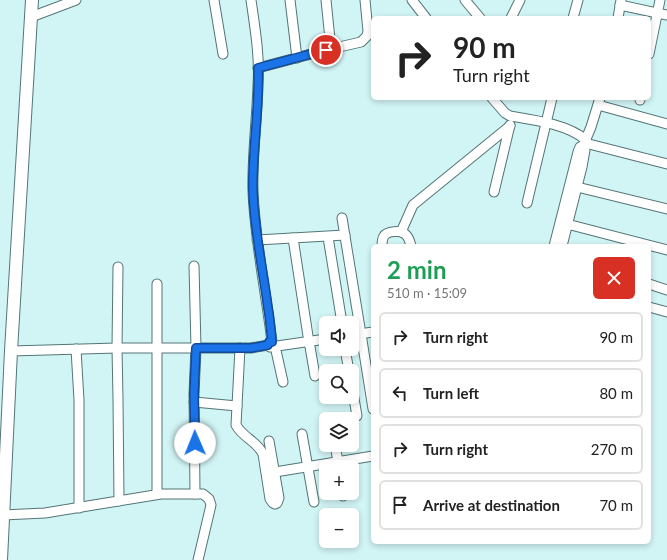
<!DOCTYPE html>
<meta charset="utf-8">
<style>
body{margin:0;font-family:Lato,sans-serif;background:#f6f6f6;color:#222;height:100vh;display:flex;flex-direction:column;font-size:15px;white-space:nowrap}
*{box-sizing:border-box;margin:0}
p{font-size:13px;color:#767676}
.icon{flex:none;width:22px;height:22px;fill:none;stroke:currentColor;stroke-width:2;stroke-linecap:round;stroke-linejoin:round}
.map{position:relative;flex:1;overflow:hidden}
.details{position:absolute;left:371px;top:244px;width:280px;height:300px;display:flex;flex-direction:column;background:#fff;border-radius:6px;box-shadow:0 2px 6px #0003}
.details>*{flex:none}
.banner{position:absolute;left:371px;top:16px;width:280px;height:84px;border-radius:6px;box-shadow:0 2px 6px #0003;background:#fff;color:#222;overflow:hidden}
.tools{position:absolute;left:319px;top:316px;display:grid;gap:8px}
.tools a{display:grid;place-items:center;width:40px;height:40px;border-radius:6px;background:#fff;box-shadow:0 2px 6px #0003;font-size:20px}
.pin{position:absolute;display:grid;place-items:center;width:34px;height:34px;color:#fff;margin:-17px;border:2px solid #fff;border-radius:50%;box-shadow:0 1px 4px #0007}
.me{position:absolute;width:44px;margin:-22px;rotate:359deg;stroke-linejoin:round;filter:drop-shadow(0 0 3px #0008)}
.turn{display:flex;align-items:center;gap:14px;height:84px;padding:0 16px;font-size:18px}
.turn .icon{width:52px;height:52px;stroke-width:2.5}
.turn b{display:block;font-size:28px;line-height:34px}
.round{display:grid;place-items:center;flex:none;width:42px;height:42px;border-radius:6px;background:#f6f6f6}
.overview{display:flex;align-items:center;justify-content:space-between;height:68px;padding:0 16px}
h1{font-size:24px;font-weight:700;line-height:30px;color:#1e9e55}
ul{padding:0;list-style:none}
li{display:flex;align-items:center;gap:12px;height:50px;margin:0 8px 6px;padding:0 8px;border:2px solid #e0e0e0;border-radius:6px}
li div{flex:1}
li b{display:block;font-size:15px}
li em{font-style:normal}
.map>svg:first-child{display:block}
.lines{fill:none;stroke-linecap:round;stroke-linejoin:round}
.minor-casing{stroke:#547576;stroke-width:11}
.major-casing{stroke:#547576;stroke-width:14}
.minor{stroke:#fff;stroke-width:9}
.major{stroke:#fff;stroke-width:12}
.route-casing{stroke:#114b97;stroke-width:10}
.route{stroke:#1a73e8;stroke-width:7}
</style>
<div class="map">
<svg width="667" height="560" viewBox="0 0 667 560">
<rect width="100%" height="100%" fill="#d1f4f5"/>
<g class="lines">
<!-- minor casing -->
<g class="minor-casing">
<g id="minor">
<polyline points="214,0 223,54"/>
<path d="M251,0C255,28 260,57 258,85C257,120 252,156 253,191C255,242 266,292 272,342"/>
<polyline points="290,0 297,58"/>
<polyline points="326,0 331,49"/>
<polyline points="412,0 426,18"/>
<polyline points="465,0 480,18"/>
<polyline points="620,5 667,15"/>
<polyline points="31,17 76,0"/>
<polyline points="511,18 520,0"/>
<polyline points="573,18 578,0"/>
<polyline points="618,18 621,0"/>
<polyline points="649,54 660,0"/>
<polyline points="258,68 326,50 361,42 367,36 368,31 365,0"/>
<path d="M492,98L505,113L510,116C534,120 567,124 586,140"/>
<polyline points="640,100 640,98"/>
<polyline points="598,105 667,124"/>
<polyline points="585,143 667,164"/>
<polyline points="577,187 667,209"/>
<polyline points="494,192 510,125"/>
<polyline points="527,203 552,98"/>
<polyline points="342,218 360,328"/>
<polyline points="567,224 667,250"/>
<polyline points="401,232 413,205 510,126"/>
<polyline points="328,237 342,323"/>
<polyline points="293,238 308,336"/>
<polyline points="257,240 345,235"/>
<path d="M382,246C382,243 382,239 384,236C387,231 401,230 405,234C409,237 410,242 411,246"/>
<polyline points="554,246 578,152 580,147 583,146"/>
<polyline points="562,246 582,167 585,150 583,146 591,127 600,98"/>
<polyline points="194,266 196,348 194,394 195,494"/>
<polyline points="118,267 117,348 118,399 119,501"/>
<polyline points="157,284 157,494"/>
<polyline points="649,284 667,290"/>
<polyline points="649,307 667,312"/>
<polyline points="361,334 373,409"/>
<polyline points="352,335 373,332"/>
<polyline points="309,341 315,376"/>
<polyline points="275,346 283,382"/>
<path d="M240,348L236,425C243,438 257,441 263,454L270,499L273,503L275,504L277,503L279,498L269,441"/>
<polyline points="76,349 79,400 79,508"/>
<polyline points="345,349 349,371"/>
<polyline points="11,351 117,348 251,348 268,345 270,347 326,339"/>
<polyline points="352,387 357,416"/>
<polyline points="194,402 237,406"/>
<polyline points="302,434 314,502"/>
<polyline points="335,445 339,467"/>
<polyline points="269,473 373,456"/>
<polyline points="343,493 343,496"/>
<polyline points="3,515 45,513 161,494 203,494 209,499 211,505 198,560"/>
</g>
</g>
<!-- major casing -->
<g class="major-casing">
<polyline id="major" points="1,560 11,351 32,0"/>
</g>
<!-- minor -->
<use href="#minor" class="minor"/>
<!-- major -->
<use href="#major" class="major"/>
</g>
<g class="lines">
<!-- route casing -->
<g class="route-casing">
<path id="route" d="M195,443L194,394L196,348H251L268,345L269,342H272C271,331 270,319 268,308C263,269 254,230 253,190C252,150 260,109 258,68L326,50"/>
</g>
<!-- route -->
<use href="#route" class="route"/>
</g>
</svg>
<div class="tools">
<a><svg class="icon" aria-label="sound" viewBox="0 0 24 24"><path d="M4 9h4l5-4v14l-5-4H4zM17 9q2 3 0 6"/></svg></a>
<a><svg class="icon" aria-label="search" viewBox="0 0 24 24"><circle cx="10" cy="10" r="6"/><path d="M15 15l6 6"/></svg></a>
<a><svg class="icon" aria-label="layers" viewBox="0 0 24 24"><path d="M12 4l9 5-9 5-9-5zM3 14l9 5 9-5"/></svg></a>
<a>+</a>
<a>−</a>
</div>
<div class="pin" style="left:326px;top:50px;background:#d93025"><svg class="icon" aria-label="arrive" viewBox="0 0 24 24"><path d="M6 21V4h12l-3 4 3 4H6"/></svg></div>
<svg class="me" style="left:195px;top:443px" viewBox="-20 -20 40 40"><circle r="19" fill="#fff"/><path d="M0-13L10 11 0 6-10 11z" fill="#1a73e8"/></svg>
<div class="banner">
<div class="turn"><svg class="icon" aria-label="right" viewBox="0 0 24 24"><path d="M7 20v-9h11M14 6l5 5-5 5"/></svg><div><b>90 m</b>Turn right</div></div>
</div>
<section class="details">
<div class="overview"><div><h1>2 min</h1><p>510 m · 15:09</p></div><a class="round" style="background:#d93025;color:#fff"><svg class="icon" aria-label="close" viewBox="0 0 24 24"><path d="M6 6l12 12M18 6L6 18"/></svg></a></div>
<ul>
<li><svg class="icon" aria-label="right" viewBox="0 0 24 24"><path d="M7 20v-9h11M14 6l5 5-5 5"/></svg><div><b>Turn right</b></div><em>90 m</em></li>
<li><svg class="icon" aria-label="left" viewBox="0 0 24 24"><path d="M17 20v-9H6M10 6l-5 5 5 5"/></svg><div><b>Turn left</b></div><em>80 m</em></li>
<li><svg class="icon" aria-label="right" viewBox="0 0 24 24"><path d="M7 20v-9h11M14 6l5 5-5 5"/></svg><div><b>Turn right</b></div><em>270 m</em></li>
<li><svg class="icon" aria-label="arrive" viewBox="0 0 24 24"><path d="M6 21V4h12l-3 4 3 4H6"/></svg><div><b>Arrive at destination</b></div><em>70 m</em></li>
</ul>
</section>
</div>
